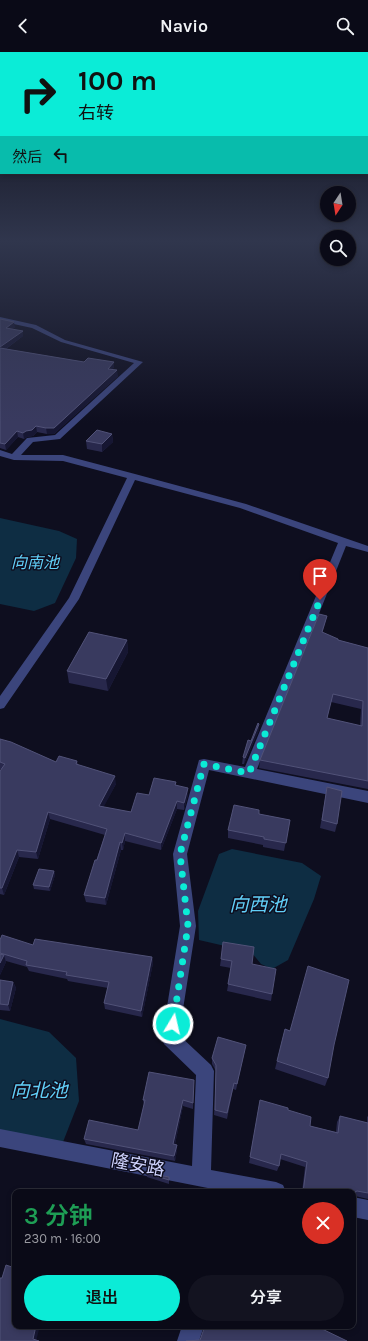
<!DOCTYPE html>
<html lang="zh">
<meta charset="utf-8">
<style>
body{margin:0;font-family:Karla,"Noto Sans SC",sans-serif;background:#131320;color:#f1f3f6;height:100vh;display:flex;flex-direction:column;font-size:15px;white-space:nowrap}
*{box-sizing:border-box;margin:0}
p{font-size:13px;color:#999aa1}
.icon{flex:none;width:22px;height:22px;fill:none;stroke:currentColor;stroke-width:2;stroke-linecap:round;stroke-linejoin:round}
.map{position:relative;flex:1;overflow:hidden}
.drawer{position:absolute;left:12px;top:1137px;width:344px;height:140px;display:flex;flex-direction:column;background:#0a0a17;border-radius:8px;box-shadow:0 2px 6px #0003,0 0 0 1px #2a2b36}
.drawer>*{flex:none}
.banner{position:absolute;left:0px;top:0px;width:368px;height:122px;box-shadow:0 2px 6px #0003,0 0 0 1px #2a2b36;background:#0becd7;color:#111;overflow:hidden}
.needle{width:26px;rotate:192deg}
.buttons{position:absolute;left:320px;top:134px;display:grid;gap:8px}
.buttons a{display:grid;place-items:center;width:36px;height:36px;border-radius:50%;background:#0a0a17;box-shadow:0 2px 6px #0003,0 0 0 1px #2a2b36;font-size:20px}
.pin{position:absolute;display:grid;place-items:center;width:34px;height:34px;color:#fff;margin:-41px -17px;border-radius:50% 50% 50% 0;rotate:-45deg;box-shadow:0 0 4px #0007}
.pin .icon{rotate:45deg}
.me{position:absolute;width:44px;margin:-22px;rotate:9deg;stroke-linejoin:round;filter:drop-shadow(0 0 3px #0008)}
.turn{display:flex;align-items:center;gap:14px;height:84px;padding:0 12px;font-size:18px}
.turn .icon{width:52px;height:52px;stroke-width:2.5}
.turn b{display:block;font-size:28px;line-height:34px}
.then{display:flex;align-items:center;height:38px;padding:0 12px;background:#0003;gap:8px;font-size:15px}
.round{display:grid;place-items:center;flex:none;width:42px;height:42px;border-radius:21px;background:#131320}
.headline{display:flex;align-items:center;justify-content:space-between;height:68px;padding:0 12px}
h1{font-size:24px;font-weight:600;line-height:30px;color:#1e9e55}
.primary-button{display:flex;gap:8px;margin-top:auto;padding:8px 12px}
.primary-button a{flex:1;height:46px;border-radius:24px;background:#0becd7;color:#111;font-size:16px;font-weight:600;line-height:46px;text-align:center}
.primary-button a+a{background:#131320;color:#f1f3f6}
header{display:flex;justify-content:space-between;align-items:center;height:52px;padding:0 12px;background:#0a0a17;font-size:18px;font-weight:600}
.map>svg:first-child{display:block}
.water{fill:#0e2d43}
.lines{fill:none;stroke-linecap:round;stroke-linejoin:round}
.minor{fill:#3b457c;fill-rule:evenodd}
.wall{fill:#28284c;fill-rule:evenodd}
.shaded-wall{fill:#161632}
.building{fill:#393a5f;stroke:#515278;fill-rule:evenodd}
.route{stroke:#0becd7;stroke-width:7;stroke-dasharray:0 12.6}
.labels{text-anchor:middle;stroke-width:3;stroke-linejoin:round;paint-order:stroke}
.water-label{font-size:16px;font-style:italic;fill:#61cff8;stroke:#0e0e1f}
.near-street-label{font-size:18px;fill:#ced2fd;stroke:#0e0e1f}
.near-water-label{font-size:19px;font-style:italic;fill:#61cff8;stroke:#0e0e1f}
</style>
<header><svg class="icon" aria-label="back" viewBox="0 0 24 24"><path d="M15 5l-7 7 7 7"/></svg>Navio<svg class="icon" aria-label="search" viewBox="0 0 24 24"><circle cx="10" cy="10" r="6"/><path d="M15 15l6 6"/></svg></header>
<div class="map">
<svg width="368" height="1289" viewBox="0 0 368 1289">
<rect width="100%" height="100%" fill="#0e0e1f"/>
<!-- water -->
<g class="water">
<polygon points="0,466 59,479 77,487 76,506 55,551 34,559 0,552"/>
<polygon points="232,797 302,811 321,824 314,847 288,908 272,917 261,912 251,900 199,888 198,859 219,802"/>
<polygon points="0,967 49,980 76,1006 79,1049 63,1090 0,1078"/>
</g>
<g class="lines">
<!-- minor -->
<g class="minor">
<polygon points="0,265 36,273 65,288 143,310 60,387 33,390 21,403 63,403 135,422 246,452 368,494 368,500 346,494 257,717 368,739 368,751 209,718 187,802 196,874 179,983 211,1013 214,1019 211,1118 276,1130 283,1133 286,1140 228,1140 0,1095 0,1077 192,1114 196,1023 164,992 162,986 180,874 173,802 199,708 204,707 245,715 338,491 240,456 135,428 79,547 4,656 0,657 0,644 69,546 127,426 63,409 14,408 0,404 0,398 12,402 27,386 55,383 134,311 61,290 32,276 0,269"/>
<polygon points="353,1145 368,1148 368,1168 353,1165"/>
<polygon points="182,1274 204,1274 199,1289 177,1289"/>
</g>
</g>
<!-- wall -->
<g class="wall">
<polygon points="0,267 15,275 12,277 23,284 6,297 114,315 112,318 118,324 54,382 47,382 37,380 33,384 27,385 24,387 18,385 6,398 0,396"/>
<polygon points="112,382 113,390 102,400 87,397 86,389"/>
<path d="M327,564L322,581L338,588L368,596V737L259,716L260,708ZM331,650L361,657L360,674L327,666Z"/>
<polygon points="127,588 128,600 108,639 69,631 67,619"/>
<polygon points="259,678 244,712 242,712 243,705 251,689"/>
<polygon points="0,687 56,710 77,709 78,713 116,732 103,755 131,760 149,743 176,730 176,733 188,743 184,758 177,757 161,798 125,789 123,798 121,798 106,853 86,850 84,843 105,783 50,767 38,807 19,805 4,843 0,842 0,719 1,717 0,717"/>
<polygon points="327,735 337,772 335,780 320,776"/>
<polygon points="259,762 290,768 284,799 263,795 263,793 228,786 228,778"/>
<polygon points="54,819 55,823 50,839 34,837 33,833"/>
<polygon points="0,888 33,893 152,905 153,911 142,965 105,957 104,951 108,936 68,929 67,927 29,919 27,915 6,909 6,910 0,923"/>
<polygon points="221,907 252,912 272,942 271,949 227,939 231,916 220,914"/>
<polygon points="0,928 13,930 16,936 10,959 0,958"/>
<polygon points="285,977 334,993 328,1026 325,1034 275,1017"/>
<polygon points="246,993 236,1038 233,1037 227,1067 214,1063 216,1019 212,1012 212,1006"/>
<polygon points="194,1028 193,1057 183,1054 175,1092 177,1093 177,1098 175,1109 86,1092 84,1087 138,1078 144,1053 143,1048"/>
<polygon points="260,1048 288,1058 310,1074 336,1080 337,1070 340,1064 367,1071 367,1065 368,1064 368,1147 355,1144 355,1155 353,1157 353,1140 302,1140 305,1115 280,1107 279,1114 277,1119 249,1111"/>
<polygon points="146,1121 169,1125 169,1132 147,1125"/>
</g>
<!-- shaded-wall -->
<g class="shaded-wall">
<polygon points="14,270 15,275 7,281 6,276"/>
<polygon points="23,279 23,284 0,301 0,295"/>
<polygon points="114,310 114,315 109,323 108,317"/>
<polygon points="117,318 118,324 54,382 47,382 46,376"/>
<polygon points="36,374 37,380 33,384 27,385 24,387 23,381 26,379"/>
<polygon points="17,379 18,385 6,398 5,392"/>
<polygon points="112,382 113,390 102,400 102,392"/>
<polygon points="327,564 325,572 320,589 322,580"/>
<polygon points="127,588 128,600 108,639 106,627"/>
<polygon points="259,672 259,678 244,712 245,706"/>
<polygon points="115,724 116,732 100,762 99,754"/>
<polygon points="188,736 188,743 184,758 184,751"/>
<polygon points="177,749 177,757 161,798 161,791"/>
<polygon points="48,760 50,767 38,807 36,800"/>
<polygon points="125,781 125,789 123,798 122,791"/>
<polygon points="120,790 121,798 106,853 105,846"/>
<polygon points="17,798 19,805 4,843 2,836"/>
<polygon points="54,819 55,823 50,839 49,835"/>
<polygon points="4,903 6,910 0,923 0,911"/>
<polygon points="152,905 153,911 142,965 141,959"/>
<polygon points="13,930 16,936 10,959 8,953"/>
<polygon points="183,1048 183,1054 174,1097 173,1092"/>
<polygon points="177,1093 177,1098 175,1109 174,1104"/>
<polygon points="36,1274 40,1274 36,1289 33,1287"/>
</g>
<!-- building -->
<g class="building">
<polygon points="0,267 14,270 6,276 23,279 0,295"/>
<polygon points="0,296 84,310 88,306 114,310 108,317 117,318 54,376 46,376 36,374 32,378 26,379 23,381 17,379 5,392 0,391"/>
<polygon points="97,378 112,382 102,392 86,389"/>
<path d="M319,562L327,564L322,580L338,587V588L368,596V729L260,708ZM333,642L363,649L362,674L327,666Z"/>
<polygon points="89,580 127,588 106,627 67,619"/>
<polygon points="258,671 259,672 245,706 243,705 248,688 251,689"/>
<polygon points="0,687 11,690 56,710 59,704 77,709 76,712 115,724 99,754 131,760 137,741 149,743 154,726 176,730 175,733 188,736 184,751 177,749 161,791 125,781 122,791 120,790 105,846 84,843 95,808 97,808 107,777 48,760 36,800 17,798 2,836 0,836 0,719 5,712 0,710"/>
<polygon points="327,735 342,739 337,772 322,768"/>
<polygon points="234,753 259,758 259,762 290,768 286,791 264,787 264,785 228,778"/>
<polygon points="39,817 54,819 49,835 33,833"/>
<polygon points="2,883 33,893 35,887 152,905 141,959 104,951 109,930 66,923 67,920 26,913 27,909 0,901 0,888"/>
<polygon points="223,890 254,895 252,912 276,917 272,942 228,932 232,909 221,907"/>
<polygon points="0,902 4,903 0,911"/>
<polygon points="308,914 349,928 334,993 328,1026 277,1009 285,977 290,979"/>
<polygon points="0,928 13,930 8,953 0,952"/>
<polygon points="218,985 246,993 237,1032 234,1031 227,1061 215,1058 216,1013 212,1006"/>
<polygon points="149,1020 194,1028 193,1051 183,1048 173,1092 177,1093 174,1104 84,1087 89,1068 138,1078 145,1048 143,1048"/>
<polygon points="260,1048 288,1056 288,1058 311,1065 310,1074 338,1081 340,1064 368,1071 368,1141 357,1139 355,1140 355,1155 353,1154 353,1158 353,1140 303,1140 307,1110 281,1102 279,1114 250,1105"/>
<polygon points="146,1121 169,1125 169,1128"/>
<polygon points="6,1213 15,1216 15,1274 36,1274 33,1287 39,1289 0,1289 0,1226 2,1226"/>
<polygon points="205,1274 319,1274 318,1275 347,1289 186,1289 200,1288"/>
</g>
<!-- sky -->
<linearGradient id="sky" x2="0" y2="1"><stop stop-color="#080811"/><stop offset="0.51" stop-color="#30364d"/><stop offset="1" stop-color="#30364d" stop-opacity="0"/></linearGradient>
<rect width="368" height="371" fill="url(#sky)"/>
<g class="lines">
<!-- route -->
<polyline class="route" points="173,972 188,874 180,802 204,712 249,721 320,548"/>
</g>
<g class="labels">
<!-- water labels -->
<g class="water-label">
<text x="35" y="516">向南池</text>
</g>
<!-- near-street labels -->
<g class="near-street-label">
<text transform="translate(138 1113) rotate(11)" y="6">隆安路</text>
</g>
<!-- near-water labels -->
<g class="near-water-label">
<text x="258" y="859">向西池</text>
<text x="39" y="1045">向北池</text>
</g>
</g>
</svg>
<div class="buttons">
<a><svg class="needle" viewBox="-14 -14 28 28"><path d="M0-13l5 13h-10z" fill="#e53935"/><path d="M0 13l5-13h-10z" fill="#999aa1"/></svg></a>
<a><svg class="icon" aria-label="search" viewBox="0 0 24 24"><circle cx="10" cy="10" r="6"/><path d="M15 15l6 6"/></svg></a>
</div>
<div class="pin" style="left:320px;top:548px;background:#d93025"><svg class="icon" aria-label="arrive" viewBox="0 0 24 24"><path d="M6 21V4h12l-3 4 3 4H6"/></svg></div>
<svg class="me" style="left:173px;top:972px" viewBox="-20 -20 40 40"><circle r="17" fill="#0becd7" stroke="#fff" stroke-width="3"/><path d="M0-11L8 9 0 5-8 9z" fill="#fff"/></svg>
<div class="banner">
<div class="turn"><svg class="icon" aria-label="right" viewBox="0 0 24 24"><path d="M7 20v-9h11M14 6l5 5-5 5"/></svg><div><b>100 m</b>右转</div></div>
<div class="then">然后<svg class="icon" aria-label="left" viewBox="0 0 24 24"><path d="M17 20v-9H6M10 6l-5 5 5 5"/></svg></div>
</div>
<section class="drawer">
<div class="headline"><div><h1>3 分钟</h1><p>230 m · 16:00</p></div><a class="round" style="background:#d93025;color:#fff"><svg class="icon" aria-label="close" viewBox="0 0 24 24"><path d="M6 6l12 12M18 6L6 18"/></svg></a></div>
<div class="primary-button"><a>退出</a><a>分享</a></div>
</section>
</div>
